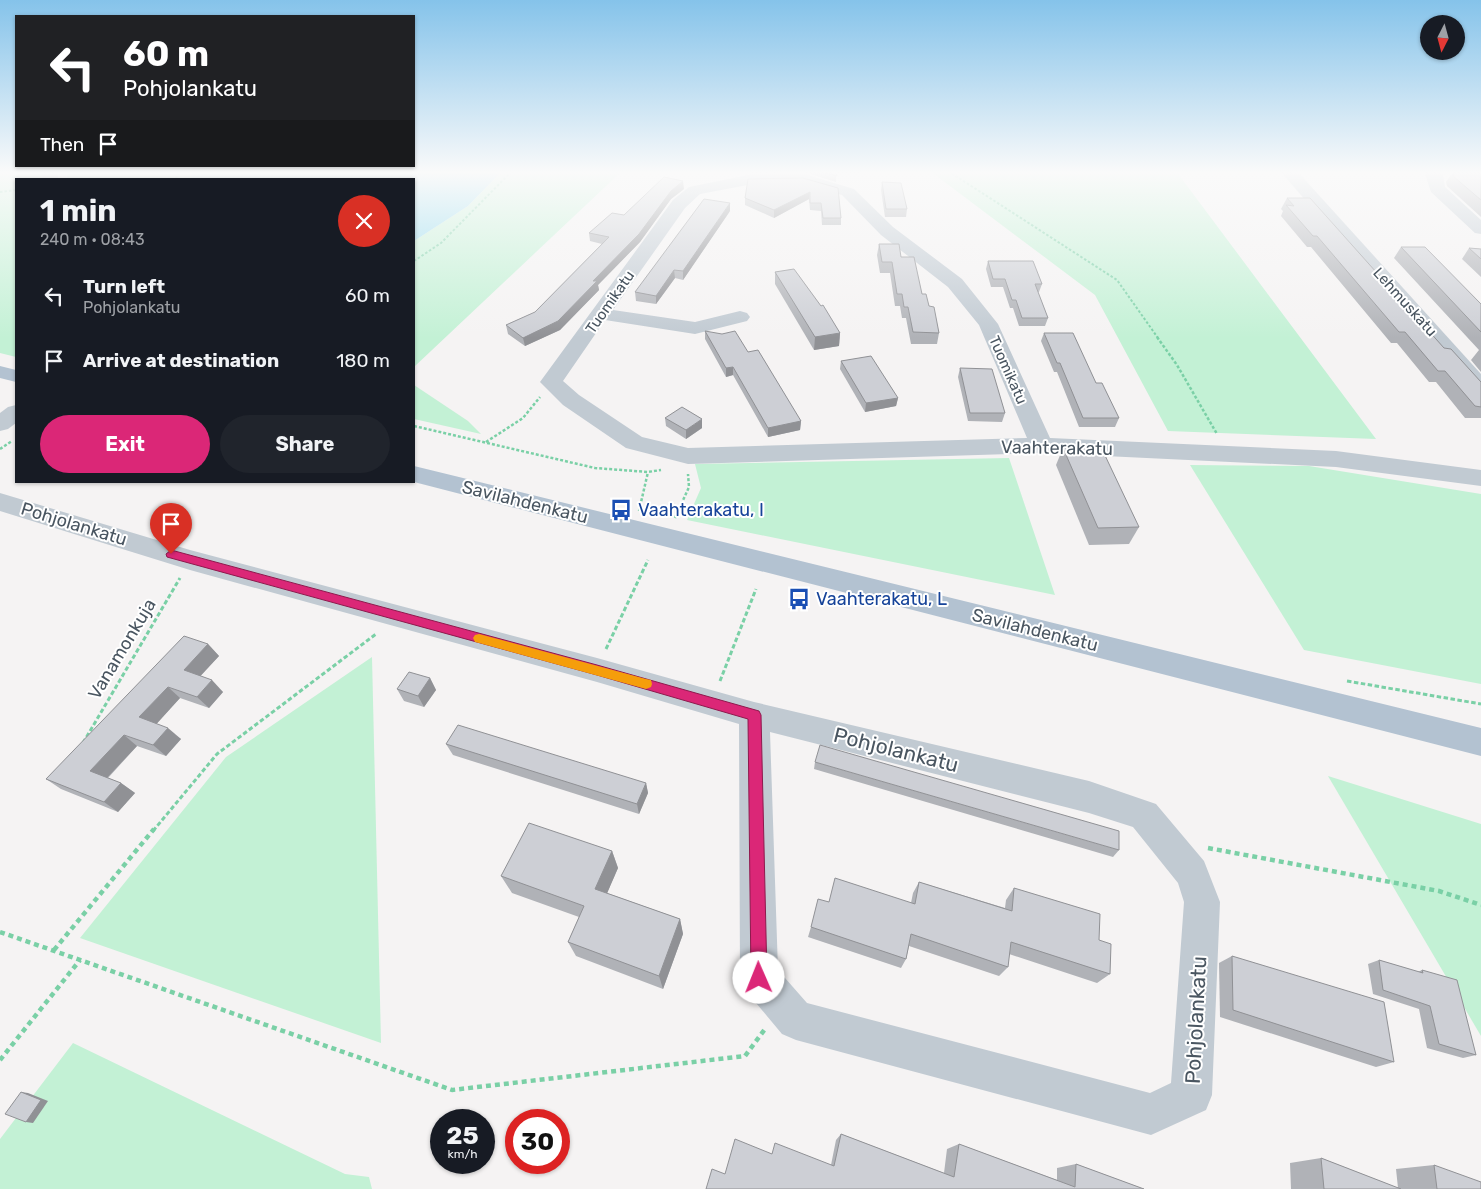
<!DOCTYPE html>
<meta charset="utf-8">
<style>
body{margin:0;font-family:Rubik,sans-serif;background:#20242c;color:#f1f3f6;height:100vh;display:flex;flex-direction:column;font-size:19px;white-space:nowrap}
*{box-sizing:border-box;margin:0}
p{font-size:16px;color:#9ea1a6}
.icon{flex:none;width:28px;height:28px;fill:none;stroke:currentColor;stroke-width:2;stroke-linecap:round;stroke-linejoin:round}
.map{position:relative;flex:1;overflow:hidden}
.sheet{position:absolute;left:15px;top:178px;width:400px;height:305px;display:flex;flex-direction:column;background:#171b24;border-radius:0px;box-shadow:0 1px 4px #0004}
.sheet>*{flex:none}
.guide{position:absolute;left:15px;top:15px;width:400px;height:152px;border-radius:0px;box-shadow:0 1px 4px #0004;background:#202124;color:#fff;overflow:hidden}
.needle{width:32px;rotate:186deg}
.fabs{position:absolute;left:1420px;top:15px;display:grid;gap:10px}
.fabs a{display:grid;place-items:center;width:45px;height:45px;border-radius:50%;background:#171b24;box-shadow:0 1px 4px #0004;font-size:25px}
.speed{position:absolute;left:430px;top:1109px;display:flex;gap:10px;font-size:25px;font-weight:700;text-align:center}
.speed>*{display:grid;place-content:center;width:65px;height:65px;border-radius:50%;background:#171b24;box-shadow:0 1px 4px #0004;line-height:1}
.speed small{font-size:12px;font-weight:400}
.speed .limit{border:8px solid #d22;background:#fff;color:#111}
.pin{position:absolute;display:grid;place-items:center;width:42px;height:42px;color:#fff;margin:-51px -21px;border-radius:50% 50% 50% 0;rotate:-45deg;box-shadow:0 0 5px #0007}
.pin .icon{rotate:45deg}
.me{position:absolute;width:55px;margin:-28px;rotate:359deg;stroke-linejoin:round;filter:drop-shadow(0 0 4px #0008)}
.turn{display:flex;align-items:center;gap:18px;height:105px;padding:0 25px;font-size:22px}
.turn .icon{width:65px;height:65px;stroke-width:2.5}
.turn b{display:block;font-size:35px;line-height:42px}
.then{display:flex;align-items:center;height:48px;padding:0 25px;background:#0003;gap:10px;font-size:19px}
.round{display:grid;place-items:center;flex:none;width:52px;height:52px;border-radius:26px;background:#20242c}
.head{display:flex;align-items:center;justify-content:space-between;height:85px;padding:0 25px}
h1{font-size:30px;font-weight:700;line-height:38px}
.button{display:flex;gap:10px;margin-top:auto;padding:10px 25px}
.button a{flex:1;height:58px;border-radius:30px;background:#db2777;color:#fff;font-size:20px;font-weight:700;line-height:58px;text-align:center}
.button a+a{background:#20242c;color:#f1f3f6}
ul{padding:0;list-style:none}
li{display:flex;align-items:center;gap:15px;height:65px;padding:0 25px}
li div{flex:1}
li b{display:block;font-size:19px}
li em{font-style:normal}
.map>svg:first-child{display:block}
.green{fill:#c3f1d5}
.water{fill:#90daee}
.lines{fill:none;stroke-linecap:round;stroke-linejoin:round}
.path-far3{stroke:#7ad0a6;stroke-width:2;stroke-dasharray:2.5 2;stroke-linecap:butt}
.path-far2{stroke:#7ad0a6;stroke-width:2.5;stroke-dasharray:3 2;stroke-linecap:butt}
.path-far1{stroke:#7ad0a6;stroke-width:3;stroke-dasharray:4.5 2.5;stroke-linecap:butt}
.path{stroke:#7ad0a6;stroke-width:4.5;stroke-dasharray:5 4;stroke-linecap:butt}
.minor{fill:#c1cad2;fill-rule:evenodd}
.major{fill:#b3c2d1;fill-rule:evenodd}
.wall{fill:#b0b2b7}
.shaded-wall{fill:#909195}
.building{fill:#cdcfd5;stroke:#909195}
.route{fill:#db2777;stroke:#8e194d}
.slow{fill:#f59e0b}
.labels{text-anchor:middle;stroke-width:4;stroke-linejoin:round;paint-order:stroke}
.far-street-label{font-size:15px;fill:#4a5661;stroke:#fff}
.street-label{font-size:18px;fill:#4a5661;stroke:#fff}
.transit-label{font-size:18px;fill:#164399;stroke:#fff;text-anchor:start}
.near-street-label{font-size:21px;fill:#4a5661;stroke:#fff}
</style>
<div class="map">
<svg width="1481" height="1189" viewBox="0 0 1481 1189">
<rect width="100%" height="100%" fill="#f5f3f3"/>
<!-- green -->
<g class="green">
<polygon points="0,171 42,171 41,179 16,179 16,357 0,353"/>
<polygon points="67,171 193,171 190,179 67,179"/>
<polygon points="502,171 622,171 414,367 414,241 468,206"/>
<polygon points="930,171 1176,171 1376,439 1168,431 1095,295"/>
<polygon points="414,385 468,421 481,434 414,419"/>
<polygon points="1009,458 1055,595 687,520 701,488 695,464"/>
<polygon points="1190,465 1309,466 1481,494 1481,684 1304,650"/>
<polygon points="372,657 381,1043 80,938 226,757"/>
<polygon points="1328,776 1481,824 1481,1036"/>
<polygon points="73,1043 345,1174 369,1177 372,1189 0,1189 0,1139"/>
</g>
<!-- water -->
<polygon class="water" points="193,171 502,171 468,206 414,241 414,179 190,179"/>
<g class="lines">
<!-- path-far3 -->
<g class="path-far3">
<polyline points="948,171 1117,280 1158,338"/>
<polyline points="176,179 179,171"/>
<polyline points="0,192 16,190"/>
<polyline points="414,261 441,243 512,171"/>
</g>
<!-- path-far2 -->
<g class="path-far2">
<polyline points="1157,337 1177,365 1217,434"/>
<polyline points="414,426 595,468 648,472 661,470"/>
<polyline points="486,442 523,418 540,397"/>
<polyline points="0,449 12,441"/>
<polyline points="639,511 648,472"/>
<polyline points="675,518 689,487 688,474"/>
</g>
<!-- path-far1 -->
<g class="path-far1">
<polyline points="606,649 648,560"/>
<polyline points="720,681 756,589"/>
<polyline points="1347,681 1481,704"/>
<polyline points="83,743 180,578"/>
<polyline points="153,831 217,754 376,634"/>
</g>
<!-- path -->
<g class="path">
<polyline points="1208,848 1439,891 1481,905"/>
<polyline points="0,932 452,1090 745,1056 765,1029"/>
<polyline points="54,950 154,829"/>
<polyline points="0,1060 80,960"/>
</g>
<!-- minor -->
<g class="minor">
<polygon points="41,171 57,171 58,179 42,179"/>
<polygon points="1280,171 1297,171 1481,374 1481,394 1473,392"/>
<polygon points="1424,171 1440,171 1443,175 1445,187 1481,220 1481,234 1475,233 1431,192"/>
<path d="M753,174H804L854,189L893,227L962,279L998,324L1050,438L1336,451L1481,470V486L1336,467L1042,453L688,464L626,448L563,405L540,382L673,200L689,187ZM753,184H803L842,195L881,235L948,287L979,325L1027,438L688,448L642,437L579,395L563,381L605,320L695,334L747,321L750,317L747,313L740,311L695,322L613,310L685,208L700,194Z"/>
<polygon points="16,405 16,423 8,429 0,431 0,413 8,407"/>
<path d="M0,493L190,550L597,658L754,702L1089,781L1156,804L1204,861L1220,902L1212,1095L1206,1110L1151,1135L796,1040L782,1034L746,991L740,978L739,724L597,682L190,570L0,511ZM770,732L1089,813L1133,827L1178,883L1184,902L1171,1083L1150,1093L807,1003L778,970Z"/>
</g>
<!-- major -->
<g class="major">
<polygon points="0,366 16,370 16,382 0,378"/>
<polygon points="414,466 1481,728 1481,756 414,482 410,481 414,481"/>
</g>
</g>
<!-- wall -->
<g class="wall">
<polygon points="751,171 861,171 861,173 836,173 836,182 804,172 751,173"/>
<polygon points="1453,172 1481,173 1481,217 1447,186 1446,182"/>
<polygon points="803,178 841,218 841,225 822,225 821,211 810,210 809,199 774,218 745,205 745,198"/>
<polygon points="882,182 907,209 906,217 885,217 881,190"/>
<polygon points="684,189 671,199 640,242 598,285 599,290 560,330 525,346 508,334 506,325 535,312 602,244 590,241 589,233 624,215"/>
<polygon points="1287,198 1444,348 1481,382 1481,418 1465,418 1436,382 1429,382 1397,343 1391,343 1311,247 1307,247 1281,216 1283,211 1281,209"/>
<polygon points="730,211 683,280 675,278 656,304 636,301 635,292"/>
<polygon points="879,244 901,257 929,306 939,333 937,344 911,344 906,318 902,318 900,306 895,306 890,273 880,273 877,255"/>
<polygon points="1401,247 1481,304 1481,372 1471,360 1479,350 1394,258"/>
<polygon points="1469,248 1481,249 1481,277 1462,259"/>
<polygon points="988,261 1042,284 1039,292 1038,292 1048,318 1045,326 1019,326 1013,308 1010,308 1003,287 991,287 986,269"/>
<polygon points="775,272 840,333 839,346 814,350 775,284"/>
<polygon points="705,331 748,352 801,421 800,430 768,437 733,375 726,377 705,339"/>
<polygon points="1044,333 1096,383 1119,418 1115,427 1079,427 1057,372 1054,372 1041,341"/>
<polygon points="841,361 898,398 896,406 865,412 840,369"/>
<polygon points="960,368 1005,413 1002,422 968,421 958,377"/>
<polygon points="665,418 702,428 686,439 666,426"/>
<polygon points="1063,448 1139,527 1129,544 1089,545 1056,465"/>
<polygon points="208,644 219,656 200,676 223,692 209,708 180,698 156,724 181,739 166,756 137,746 108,778 121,783 135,793 118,812 61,789 46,779"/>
<polygon points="430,678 436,690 424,707 404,701 397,689"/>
<polygon points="446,744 646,783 648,793 639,814 453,755"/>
<polygon points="815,762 1119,850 1113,857 814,769"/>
<polygon points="612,851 618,868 607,893 680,919 683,934 663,989 576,956 568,942 579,917 512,893 501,876"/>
<polygon points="919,882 1005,908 1006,900 1014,888 1099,940 1110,974 1097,983 1009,954 1008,967 999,976 909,946 906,959 901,968 808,937 811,927 911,903 913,893"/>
<polygon points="1232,956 1394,1062 1376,1067 1220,1017 1219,963"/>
<polygon points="1379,960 1418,972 1422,970 1476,1055 1463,1058 1427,1048 1419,1009 1373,994 1368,964"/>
<polygon points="841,1134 944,1173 947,1149 959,1144 1057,1180 1057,1168 1076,1164 1144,1189 725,1174 831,1165 836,1140"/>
<polygon points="1321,1158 1398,1188 1396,1169 1434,1165 1481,1189 1291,1189 1290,1163"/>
</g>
<!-- shaded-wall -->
<g class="shaded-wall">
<polygon points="683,181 684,189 671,199 640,242 598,285 599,290 560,330 525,346 523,338 593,281 671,191"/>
<polygon points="810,192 809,199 774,218 774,210"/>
<polygon points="730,203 730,211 683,280 683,271"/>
<polygon points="674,270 675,278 656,304 656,296"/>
<polygon points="840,333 839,346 814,350 815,337"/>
<polygon points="733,367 733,375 726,377 726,368"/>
<polygon points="898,398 896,406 865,412 866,403"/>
<polygon points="702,419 702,428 686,439 686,430"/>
<polygon points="801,421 800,430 768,437 768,428"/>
<polygon points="208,644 219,656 195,682 184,670"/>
<polygon points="430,678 436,690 424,707 418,696"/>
<polygon points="212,680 223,692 209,708 197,697"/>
<polygon points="168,687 180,698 152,729 139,717"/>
<polygon points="168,728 181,739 166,756 153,745"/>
<polygon points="124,735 137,746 104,781 90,771"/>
<polygon points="121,783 135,793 118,812 104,802"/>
<polygon points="646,783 648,793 639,814 637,804"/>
<polygon points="612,851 618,868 602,905 595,889"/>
<polygon points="680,919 683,934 663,989 659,976"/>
<polygon points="21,1092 28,1093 48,1101 33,1123 26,1122"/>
</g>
<!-- building -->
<g class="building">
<polygon points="819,171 836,171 837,176"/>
<polygon points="1453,172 1481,173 1481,200 1453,176"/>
<polygon points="664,177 683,181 671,191 639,234 593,281 597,281 558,321 523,338 506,325 535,312 609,237 589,233 612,213 624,215"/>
<polygon points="803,178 838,188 841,218 823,218 821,203 810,203 810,192 774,210 745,198 748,179"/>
<polygon points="882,182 901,183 907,209 886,209"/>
<polygon points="1287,198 1310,198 1444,348 1451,349 1481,382 1481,407 1475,406 1445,371 1438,371 1405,332 1399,332 1317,236 1313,236 1286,205 1294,206"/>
<polygon points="704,199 730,203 683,271 674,270 656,296 635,292"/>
<polygon points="879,244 899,244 901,257 914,257 922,294 926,294 929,306 934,307 939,333 913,332 908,307 904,307 902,294 897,294 892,262 882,262"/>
<polygon points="1401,247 1425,247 1481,304 1481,332"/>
<polygon points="1469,248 1481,249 1481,259"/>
<polygon points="988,261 1033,261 1042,284 1035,284 1048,318 1022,318 1016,300 1012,300 1005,279 993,279"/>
<polygon points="794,269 821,306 823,305 840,333 815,337 775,272"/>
<polygon points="705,331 722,334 735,331 748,352 758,350 801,421 768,428 733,367 726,368"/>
<polygon points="1044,333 1073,333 1096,383 1102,383 1119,418 1083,418 1060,363 1057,363"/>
<polygon points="871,356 898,398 866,403 841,361"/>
<polygon points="960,368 992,369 1005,413 970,413"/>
<polygon points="682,407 702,419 686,430 665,418"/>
<polygon points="1101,447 1139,527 1098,528 1063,448"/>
<polygon points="184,636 208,644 184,670 212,680 197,697 168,687 139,717 168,728 153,745 124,735 90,771 121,783 104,802 46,779"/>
<polygon points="409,672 430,678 418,696 397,689"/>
<polygon points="458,725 646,783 637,804 446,744"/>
<polygon points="820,745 1119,831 1119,850 815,762"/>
<polygon points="529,823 612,851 595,889 680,919 659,976 568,942 584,906 501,876"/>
<polygon points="835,878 915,904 919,882 1012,911 1014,888 1100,914 1099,940 1111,944 1110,974 1011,942 1008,967 911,934 906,959 811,927 818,899 829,902"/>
<polygon points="1232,956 1384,1002 1394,1062 1233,1010"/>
<polygon points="1379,960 1423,973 1422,970 1457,980 1476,1055 1439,1044 1430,1006 1383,990"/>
<polygon points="21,1092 41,1100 26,1122 5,1114"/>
<polygon points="841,1134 954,1177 959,1144 1075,1187 1076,1164 1144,1189 706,1189 712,1169 725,1174 735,1139 772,1154 775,1143 834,1166"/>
<polygon points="1321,1158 1401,1189 1324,1189"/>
<polygon points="1434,1165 1481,1182 1481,1189 1437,1189"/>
</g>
<!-- sky -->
<linearGradient id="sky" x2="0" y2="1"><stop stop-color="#85c3ea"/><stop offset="0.51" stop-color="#fafafa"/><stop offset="1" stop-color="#fafafa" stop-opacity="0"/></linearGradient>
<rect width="1481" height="338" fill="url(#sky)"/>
<!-- route -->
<polygon class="route" points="171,550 597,665 759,711 761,715 767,978 765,983 759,986 754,983 751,978 748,719 597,675 167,557 166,554"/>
<!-- slow -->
<polygon class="slow" points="479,634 646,679 651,680 652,684 651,687 646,689 479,643 475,642 473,638 475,635"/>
<!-- icons -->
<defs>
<g id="bus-bare" transform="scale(1.725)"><path d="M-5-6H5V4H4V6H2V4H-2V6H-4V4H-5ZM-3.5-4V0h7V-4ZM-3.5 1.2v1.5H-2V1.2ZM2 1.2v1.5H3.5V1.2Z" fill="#1a4fb4" stroke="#fff" stroke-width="2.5" paint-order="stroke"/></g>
</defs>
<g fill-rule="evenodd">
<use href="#bus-bare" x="621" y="510"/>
<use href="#bus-bare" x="799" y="599"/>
</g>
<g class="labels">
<!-- far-street labels -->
<g class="far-street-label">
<text transform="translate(610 302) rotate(-55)" y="5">Tuomikatu</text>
<text transform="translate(1405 302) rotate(48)" y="5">Lehmuskatu</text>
<text transform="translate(1008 370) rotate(66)" y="5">Tuomikatu</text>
</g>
<!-- street labels -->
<g class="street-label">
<text transform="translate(1057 448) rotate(1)" y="6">Vaahterakatu</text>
<text transform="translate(525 502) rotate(14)" y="6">Savilahdenkatu</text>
<text transform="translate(74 524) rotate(17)" y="6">Pohjolankatu</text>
<text transform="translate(1035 630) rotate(14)" y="6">Savilahdenkatu</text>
<text transform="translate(122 649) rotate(-59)" y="6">Vanamonkuja</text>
</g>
<!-- transit labels -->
<g class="transit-label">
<text x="638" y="516">Vaahterakatu, I</text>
<text x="816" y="605">Vaahterakatu, L</text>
</g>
<!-- near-street labels -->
<g class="near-street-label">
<text transform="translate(896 750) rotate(14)" y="7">Pohjolankatu</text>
<text transform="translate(1196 1020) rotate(-87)" y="7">Pohjolankatu</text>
</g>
</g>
</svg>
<div class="fabs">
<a><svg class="needle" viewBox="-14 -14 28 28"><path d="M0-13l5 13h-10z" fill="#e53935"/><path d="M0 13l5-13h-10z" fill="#9ea1a6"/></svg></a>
</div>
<div class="speed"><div>25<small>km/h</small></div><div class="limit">30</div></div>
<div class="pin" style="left:171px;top:554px;background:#d93025"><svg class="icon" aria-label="arrive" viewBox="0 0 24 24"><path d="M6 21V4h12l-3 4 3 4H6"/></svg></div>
<svg class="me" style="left:759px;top:978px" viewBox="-20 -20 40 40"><circle r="19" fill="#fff"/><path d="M0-13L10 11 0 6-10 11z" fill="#db2777"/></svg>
<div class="guide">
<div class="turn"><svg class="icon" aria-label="left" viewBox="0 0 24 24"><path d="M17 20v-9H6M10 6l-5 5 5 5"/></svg><div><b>60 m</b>Pohjolankatu</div></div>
<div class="then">Then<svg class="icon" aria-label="arrive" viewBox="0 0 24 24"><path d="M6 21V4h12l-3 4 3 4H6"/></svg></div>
</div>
<section class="sheet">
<div class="head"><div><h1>1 min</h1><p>240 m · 08:43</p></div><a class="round" style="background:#d93025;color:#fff"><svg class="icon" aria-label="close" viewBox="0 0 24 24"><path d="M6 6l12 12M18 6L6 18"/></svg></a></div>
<ul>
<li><svg class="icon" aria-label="left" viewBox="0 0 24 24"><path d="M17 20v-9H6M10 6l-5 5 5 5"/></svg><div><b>Turn left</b><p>Pohjolankatu</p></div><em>60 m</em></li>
<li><svg class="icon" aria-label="arrive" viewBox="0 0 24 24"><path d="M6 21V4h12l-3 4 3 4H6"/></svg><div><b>Arrive at destination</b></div><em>180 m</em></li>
</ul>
<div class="button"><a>Exit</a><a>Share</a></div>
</section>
</div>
